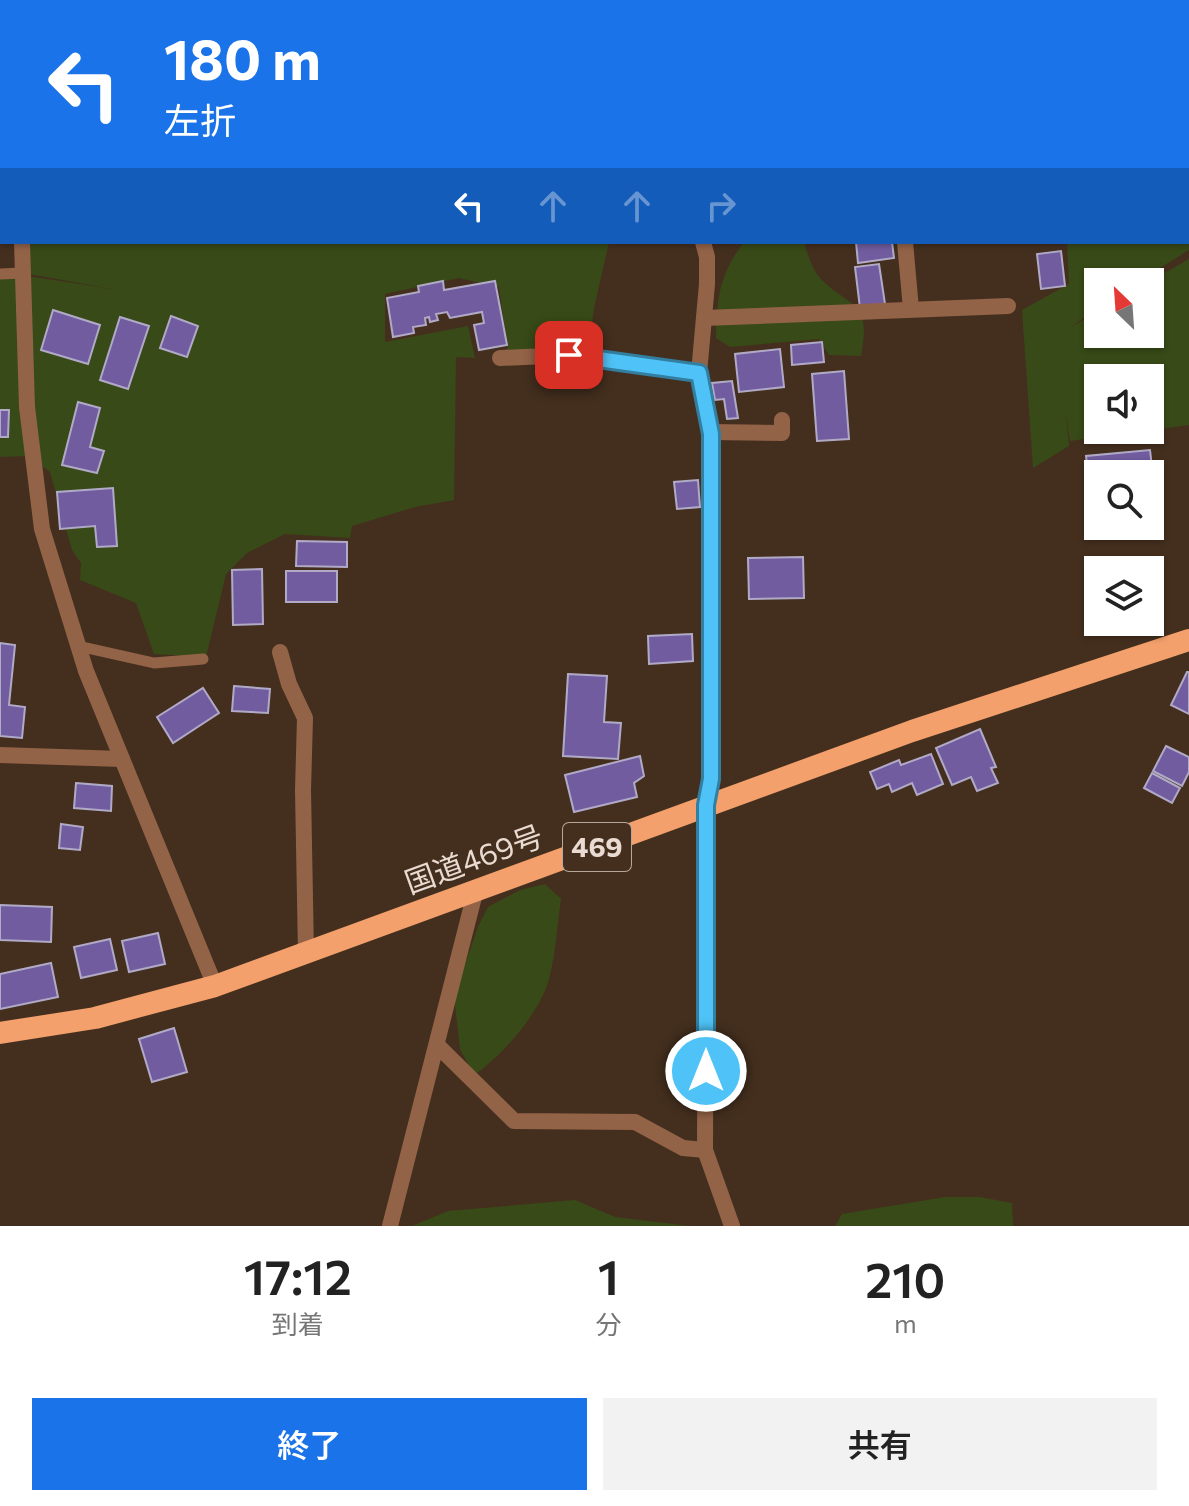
<!DOCTYPE html>
<html lang="ja">
<meta charset="utf-8">
<style>
body{margin:0;font-family:Commissioner,"Noto Sans JP",sans-serif;background:#f2f2f2;color:#222;height:100vh;display:flex;flex-direction:column;font-size:30px;white-space:nowrap}
*{box-sizing:border-box;margin:0}
p{font-size:26px;color:#767676}
.icon{flex:none;width:44px;height:44px;fill:none;stroke:currentColor;stroke-width:2;stroke-linecap:round;stroke-linejoin:round}
.map{position:relative;height:1226px;overflow:hidden}
.drawer{display:flex;flex-direction:column;background:#fff;flex:1}
.drawer>*{flex:none}
.banner{position:absolute;left:0px;top:0px;width:1190px;height:244px;box-shadow:0 2px 6px #0004;background:#1a73e8;color:#fff;overflow:hidden}
.needle{width:52px;rotate:335deg}
.tools{position:absolute;left:1084px;top:268px;display:grid;gap:16px}
.tools a{display:grid;place-items:center;width:80px;height:80px;border-radius:0px;background:#fff;box-shadow:0 2px 6px #0004;font-size:40px}
.pin{position:absolute;display:grid;place-items:center;width:68px;height:68px;color:#fff;margin:-34px;border-radius:16px;box-shadow:0 4px 12px #0006}
.me{position:absolute;width:88px;margin:-44px;rotate:0deg;stroke-linejoin:round;filter:drop-shadow(0 0 6px #0008)}
.turn{display:flex;align-items:center;gap:28px;height:168px;padding:0 32px;font-size:36px}
.turn .icon{width:104px;height:104px;stroke-width:2.5}
.turn b{display:block;font-size:56px;line-height:68px}
.lanes{display:flex;align-items:center;height:76px;padding:0 32px;background:#0003;justify-content:center;gap:40px;direction:ltr}
.lanes .off{opacity:.35}
.eta{display:flex;justify-content:space-evenly;align-items:center;height:136px;text-align:center}
.eta b{font-size:48px;font-weight:600;line-height:56px}
.cta{display:flex;gap:16px;margin-top:auto;padding:16px 32px}
.cta a{flex:1;height:92px;border-radius:0px;background:#1a73e8;color:#fff;font-size:32px;font-weight:600;line-height:92px;text-align:center}
.cta a+a{background:#f2f2f2;color:#222}
.map>svg:first-child{display:block}
.green{fill:#384a17;fill-rule:evenodd}
.building{fill:#715c9f;stroke:#b1aac7;stroke-width:2}
.lines{fill:none;stroke-linecap:round;stroke-linejoin:round}
.service{stroke:#936348;stroke-width:11}
.minor{stroke:#936348;stroke-width:16}
.trunk{stroke:#f3a06c;stroke-width:22}
.route-casing{stroke:#337fa1;stroke-width:20}
.route{stroke:#4fc3f7;stroke-width:14}
.labels{text-anchor:middle;stroke-width:6;stroke-linejoin:round;paint-order:stroke}
.shield{fill:#442f1e;stroke:#b8a79b;stroke-width:2}
.shield-label{font-size:28px;font-weight:bold;fill:#e9dbd1}
.street-label{font-size:30px;fill:#e9dbd1;stroke:#442f1e}
</style>
<div class="map">
<svg width="1189" height="1226" viewBox="0 0 1189 1226">
<rect width="100%" height="100%" fill="#442f1e"/>
<!-- green -->
<g class="green">
<polygon points="118,0 507,0 506,2"/>
<path d="M1188,232L1189,250L1137,282H1098V308L1071,327L1098,312V334H1150L1149,282L1189,259V425L1070,441L1066,414L1069,446L1033,468L1022,310L1069,284L1067,242H1188ZM1098,378H1150V430H1098Z"/>
<polygon points="22,242 609,242 594,308 589,348 508,352 499,287 459,278 385,294 385,342 468,326 475,358 456,357 454,500 415,507 352,526 350,538 285,534 247,553 226,574 206,657 154,654 136,603 80,580 81,563 72,550 50,472 28,456 0,457 0,278 27,276 113,289 23,273"/>
<path d="M744,242H804C807,253 812,269 820,278C850,309 872,299 861,356L829,355L819,339L730,347L716,338C717,298 719,275 744,242Z"/>
<path d="M545,884L561,899C557,925 556,953 549,979C540,1013 502,1056 474,1075L460,1049L454,995L478,927L488,907L520,890Z"/>
<polygon points="945,1197 980,1197 1012,1203 1013,1226 835,1226 842,1214"/>
<polygon points="575,1200 615,1217 690,1226 412,1226 448,1211"/>
</g>
<!-- building -->
<g class="building">
<polygon points="856,242 892,242 894,258 858,263"/>
<polygon points="1061,251 1065,286 1041,289 1037,254"/>
<polygon points="879,264 885,304 860,308 855,267"/>
<polygon points="443,281 444,290 495,281 507,345 479,350 474,325 484,323 482,312 450,318 447,312 436,314 438,320 430,322 429,317 425,318 426,325 413,327 414,333 393,337 387,298 419,292 418,286"/>
<polygon points="53,310 100,325 88,364 41,350"/>
<polygon points="171,316 198,326 187,357 160,348"/>
<polygon points="120,317 149,326 128,389 100,380"/>
<polygon points="822,342 824,362 792,365 791,345"/>
<polygon points="780,349 784,387 739,392 735,354"/>
<polygon points="844,371 849,439 817,441 812,374"/>
<polygon points="732,381 738,418 727,419 724,399 715,400 712,383"/>
<polygon points="78,402 100,408 90,447 104,451 97,473 62,465"/>
<polygon points="0,410 9,410 8,437 0,437"/>
<polygon points="1150,450 1153,476 1098,474 1098,491 1090,492 1086,456"/>
<polygon points="698,480 700,507 677,509 674,482"/>
<polygon points="113,488 117,546 97,547 95,526 60,529 57,492"/>
<polygon points="297,541 347,542 347,567 296,566"/>
<polygon points="803,557 804,598 749,599 748,558"/>
<polygon points="262,569 263,624 233,625 232,570"/>
<rect x="286" y="571" width="51" height="31"/>
<polygon points="692,634 693,661 649,664 648,636"/>
<polygon points="0,643 15,645 9,705 25,707 22,738 0,736"/>
<polygon points="1187,672 1189,672 1189,714 1171,705"/>
<polygon points="568,674 607,676 604,722 621,723 618,759 563,756"/>
<polygon points="234,686 270,689 268,713 232,711"/>
<polygon points="203,688 219,713 173,743 157,717"/>
<polygon points="980,729 996,767 991,768 998,783 977,791 971,777 952,785 936,748"/>
<polygon points="1166,746 1189,757 1189,772 1182,786 1153,771"/>
<polygon points="931,754 943,784 917,795 912,783 892,792 889,784 877,789 870,772 899,760 901,765"/>
<polygon points="640,756 644,776 634,783 637,797 574,812 565,775"/>
<polygon points="1152,773 1180,788 1172,803 1144,788"/>
<polygon points="76,783 112,786 111,811 74,808"/>
<polygon points="61,824 83,827 80,850 59,848"/>
<polygon points="0,905 52,907 51,942 0,940"/>
<polygon points="158,933 165,964 129,972 122,941"/>
<polygon points="110,939 117,970 81,978 74,947"/>
<polygon points="51,963 58,997 0,1009 0,974"/>
<polygon points="174,1028 187,1072 152,1082 139,1039"/>
</g>
<g class="lines">
<!-- service -->
<g class="service">
<polyline points="227,0 228,2"/>
<polyline points="366,0 367,2"/>
<polyline points="0,146 2,147"/>
<polyline points="0,274 23,273"/>
<polyline points="78,646 154,663 203,659"/>
</g>
<!-- minor -->
<g class="minor">
<polyline points="60,0 60,2"/>
<polyline points="701,2 702,0"/>
<polyline points="22,242 27,407 42,529 86,671 215,986"/>
<polyline points="703,242 707,257 707,284 699,373 711,434 711,779 706,805 705,1150 732,1226"/>
<polyline points="905,242 911,309"/>
<polyline points="704,318 1008,306"/>
<polyline points="500,358 569,355 699,373"/>
<polyline points="711,432 782,433 782,420"/>
<polyline points="280,652 289,684 305,718 303,790 306,954"/>
<polyline points="0,755 122,759"/>
<polyline points="438,1046 514,1121 635,1122 683,1148 705,1150"/>
<polyline points="390,1226 475,893"/>
</g>
<!-- trunk -->
<polyline class="trunk" points="0,1033 95,1018 215,986 912,731 1189,640"/>
</g>
<g class="lines">
<!-- route casing -->
<g class="route-casing">
<polyline id="route" points="569,355 699,373 711,434 711,779 706,805 706,1071"/>
</g>
<!-- route -->
<use href="#route" class="route"/>
</g>
<g class="labels">
<!-- shield labels -->
<rect class="shield" x="563" y="823" width="68" height="48" rx="6"/>
<g class="shield-label">
<text x="597" y="857">469</text>
</g>
<!-- street labels -->
<g class="street-label">
<text transform="translate(474 860) rotate(-20)" y="10">国道469号</text>
</g>
</g>
</svg>
<div class="tools">
<a><svg class="needle" viewBox="-14 -14 28 28"><path d="M0-13l5 13h-10z" fill="#e53935"/><path d="M0 13l5-13h-10z" fill="#767676"/></svg></a>
<a><svg class="icon" aria-label="sound" viewBox="0 0 24 24"><path d="M4 9h4l5-4v14l-5-4H4zM17 9q2 3 0 6"/></svg></a>
<a><svg class="icon" aria-label="search" viewBox="0 0 24 24"><circle cx="10" cy="10" r="6"/><path d="M15 15l6 6"/></svg></a>
<a><svg class="icon" aria-label="layers" viewBox="0 0 24 24"><path d="M12 4l9 5-9 5-9-5zM3 14l9 5 9-5"/></svg></a>
</div>
<div class="pin" style="left:569px;top:355px;background:#d93025"><svg class="icon" aria-label="arrive" viewBox="0 0 24 24"><path d="M6 21V4h12l-3 4 3 4H6"/></svg></div>
<svg class="me" style="left:706px;top:1071px" viewBox="-20 -20 40 40"><circle r="17" fill="#4fc3f7" stroke="#fff" stroke-width="3"/><path d="M0-11L8 9 0 5-8 9z" fill="#fff"/></svg>
<div class="banner">
<div class="turn"><svg class="icon" aria-label="left" viewBox="0 0 24 24"><path d="M17 20v-9H6M10 6l-5 5 5 5"/></svg><div><b>180 m</b>左折</div></div>
<div class="lanes"><svg class="icon" aria-label="left" viewBox="0 0 24 24"><path d="M17 20v-9H6M10 6l-5 5 5 5"/></svg><svg class="icon off" aria-label="ahead" viewBox="0 0 24 24"><path d="M12 20V5M6 11l6-6 6 6"/></svg><svg class="icon off" aria-label="ahead" viewBox="0 0 24 24"><path d="M12 20V5M6 11l6-6 6 6"/></svg><svg class="icon off" aria-label="right" viewBox="0 0 24 24"><path d="M7 20v-9h11M14 6l5 5-5 5"/></svg></div>
</div>
</div>
<section class="drawer">
<div class="eta">
<div><b>17:12</b><p>到着</p></div>
<div><b>1</b><p>分</p></div>
<div><b>210</b><p>m</p></div>
</div>
<div class="cta"><a>終了</a><a>共有</a></div>
</section>
